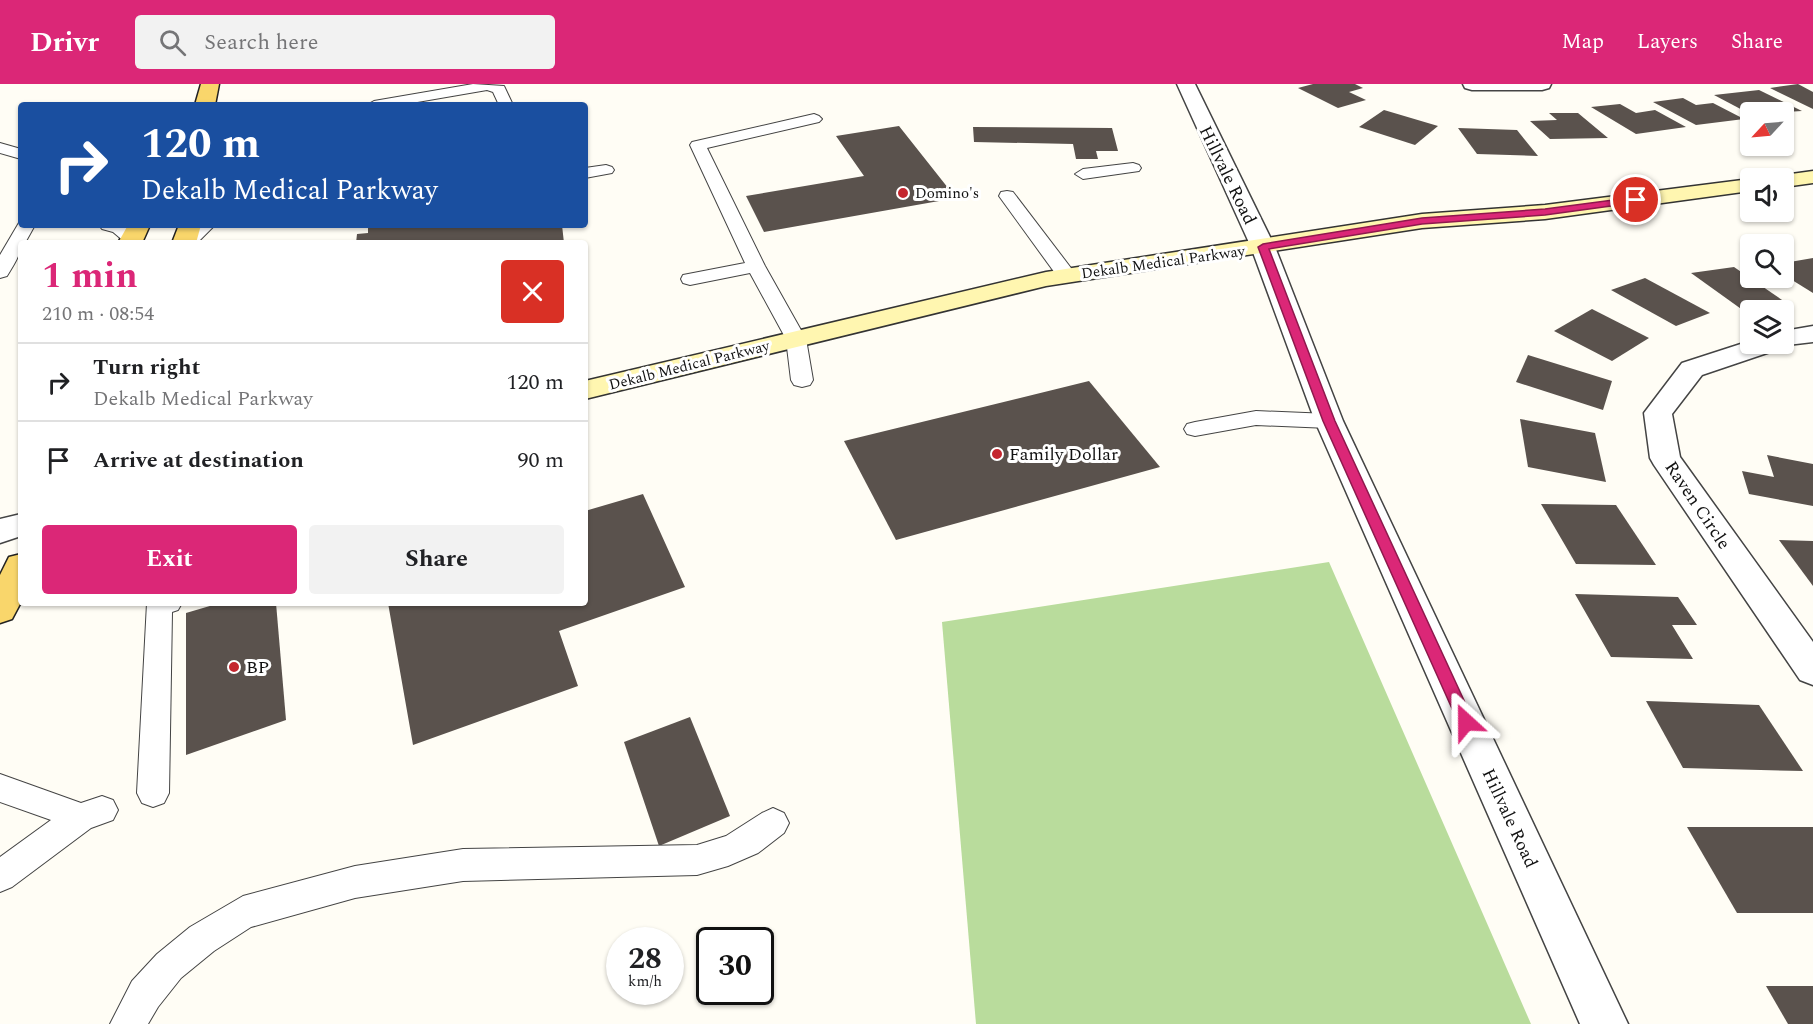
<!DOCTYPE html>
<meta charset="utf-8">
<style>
body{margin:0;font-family:Spectral,serif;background:#f2f2f2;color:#202124;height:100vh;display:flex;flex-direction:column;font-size:22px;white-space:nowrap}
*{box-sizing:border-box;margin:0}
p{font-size:20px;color:#757577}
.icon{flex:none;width:33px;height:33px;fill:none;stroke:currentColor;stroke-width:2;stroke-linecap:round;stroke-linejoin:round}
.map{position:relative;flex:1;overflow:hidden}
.details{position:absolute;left:18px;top:156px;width:570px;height:366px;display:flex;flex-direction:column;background:#fff;border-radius:6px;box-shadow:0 2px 4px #0004}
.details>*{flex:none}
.banner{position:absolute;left:18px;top:18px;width:570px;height:126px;border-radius:6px;box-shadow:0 2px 4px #0004;background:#1a4fa0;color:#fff;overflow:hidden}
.needle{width:39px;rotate:244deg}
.fabs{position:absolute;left:1740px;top:18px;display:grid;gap:12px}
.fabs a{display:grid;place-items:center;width:54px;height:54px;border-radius:6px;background:#fff;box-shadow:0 2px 4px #0004;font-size:30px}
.speed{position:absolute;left:606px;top:843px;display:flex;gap:12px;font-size:30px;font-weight:700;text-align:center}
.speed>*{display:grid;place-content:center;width:78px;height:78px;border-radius:50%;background:#fff;box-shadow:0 2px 4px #0004;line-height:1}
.speed small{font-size:15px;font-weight:400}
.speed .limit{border:3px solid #111;border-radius:9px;background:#fff;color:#111}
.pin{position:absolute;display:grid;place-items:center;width:51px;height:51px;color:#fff;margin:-26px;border:3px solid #fff;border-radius:50%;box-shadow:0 2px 6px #0007}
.me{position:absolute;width:66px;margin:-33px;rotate:336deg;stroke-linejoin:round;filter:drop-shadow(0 0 4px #0008)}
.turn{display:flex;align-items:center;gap:21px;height:126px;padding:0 24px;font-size:27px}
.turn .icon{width:78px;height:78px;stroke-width:2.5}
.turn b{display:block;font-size:42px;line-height:51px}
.round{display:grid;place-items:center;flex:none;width:63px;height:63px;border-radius:6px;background:#f2f2f2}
.headline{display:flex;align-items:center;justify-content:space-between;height:102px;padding:0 24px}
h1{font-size:36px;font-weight:700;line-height:45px;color:#db2777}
.action{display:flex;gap:12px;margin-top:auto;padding:12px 24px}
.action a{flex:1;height:69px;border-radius:6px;background:#db2777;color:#fff;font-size:24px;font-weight:700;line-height:69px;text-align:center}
.action a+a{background:#f2f2f2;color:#202124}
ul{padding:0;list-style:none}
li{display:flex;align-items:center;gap:18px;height:78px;padding:0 24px;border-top:2px solid #e0e0e0}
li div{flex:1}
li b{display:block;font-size:22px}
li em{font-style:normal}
header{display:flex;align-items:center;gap:36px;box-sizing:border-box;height:84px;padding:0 30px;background:#db2777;color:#fff}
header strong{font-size:28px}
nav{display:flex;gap:33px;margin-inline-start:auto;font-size:21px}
.search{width:420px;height:54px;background:#f2f2f2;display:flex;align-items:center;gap:15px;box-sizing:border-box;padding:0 21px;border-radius:6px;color:#757577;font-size:22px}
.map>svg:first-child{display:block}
.forest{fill:#b9dc9c}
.building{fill:#5a524d}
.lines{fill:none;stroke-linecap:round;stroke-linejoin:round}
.service-casing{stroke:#444;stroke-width:2}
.minor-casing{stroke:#444;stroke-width:3}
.tertiary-casing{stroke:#444;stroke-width:3}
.secondary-casing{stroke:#333;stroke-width:3}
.primary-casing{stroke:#222;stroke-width:3}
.service{fill:#fff;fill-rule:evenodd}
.minor{fill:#fff;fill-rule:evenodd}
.tertiary{fill:#fff;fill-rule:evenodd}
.secondary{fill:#fff6b0;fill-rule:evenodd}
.primary{fill:#f9d66b;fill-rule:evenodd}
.route{fill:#db2777;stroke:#8e194d;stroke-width:1.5}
.poi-dot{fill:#c4262e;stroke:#fff;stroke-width:2}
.labels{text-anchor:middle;stroke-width:6;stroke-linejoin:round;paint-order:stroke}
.far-poi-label{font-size:15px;fill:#111;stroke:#fff;text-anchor:start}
.far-street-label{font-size:15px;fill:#111;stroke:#fff}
.street-label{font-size:18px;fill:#111;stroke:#fff}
.poi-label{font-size:18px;fill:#111;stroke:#fff;text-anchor:start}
</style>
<header>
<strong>Drivr</strong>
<div class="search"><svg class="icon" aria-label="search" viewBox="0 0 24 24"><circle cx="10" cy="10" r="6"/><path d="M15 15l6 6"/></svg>Search here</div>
<nav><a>Map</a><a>Layers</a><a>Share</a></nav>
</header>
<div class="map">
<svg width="1813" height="940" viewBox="0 0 1813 940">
<rect width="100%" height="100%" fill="#fffdf5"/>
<!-- forest -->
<polygon class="forest" points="1329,478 1531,940 976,940 942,538"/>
<!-- building -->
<g class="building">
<polygon points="1313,0 1355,0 1363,4 1349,8 1366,16 1338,24 1298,4"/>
<polygon points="1798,0 1813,8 1813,25 1770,4"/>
<polygon points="1759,6 1802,27 1750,30 1714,11"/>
<polygon points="1683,14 1696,21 1713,19 1744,35 1696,41 1653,18"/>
<polygon points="1620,20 1636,29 1655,26 1686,43 1636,50 1591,23"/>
<polygon points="1384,26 1438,42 1415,61 1359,43"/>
<polygon points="1549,29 1578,29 1608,54 1550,55 1530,37 1557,36"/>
<polygon points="899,42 956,114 764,148 746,112 864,92 836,52"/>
<polygon points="973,43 1112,44 1118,67 1096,67 1098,75 1076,75 1073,60 974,58"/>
<polygon points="1458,44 1517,46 1538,72 1477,70"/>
<polygon points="368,141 562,141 564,159 356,159 357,150 368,149"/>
<polygon points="1813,174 1813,209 1784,191 1784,179"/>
<polygon points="1734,183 1788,220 1744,227 1691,189"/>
<polygon points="1645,194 1710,229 1676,242 1611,206"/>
<polygon points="1592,225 1649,254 1612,277 1554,247"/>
<polygon points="1528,271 1612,297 1603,326 1516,298"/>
<polygon points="1089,297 1160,383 896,456 844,357"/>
<polygon points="1520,335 1595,349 1606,398 1528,383"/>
<polygon points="1767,371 1813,380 1813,422 1749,410 1742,387 1774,393"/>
<polygon points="643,410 685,503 559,547 578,602 413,661 388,519 585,519 585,427"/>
<polygon points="1541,420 1616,421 1656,481 1576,480"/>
<polygon points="1779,456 1813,457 1813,502"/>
<polygon points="1575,510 1678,513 1697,541 1672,541 1693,575 1611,573"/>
<polygon points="220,519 276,519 286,636 186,671 186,529"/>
<polygon points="1646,617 1759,621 1803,687 1683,684"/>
<polygon points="690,633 730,732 659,762 624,658"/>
<polygon points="1687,743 1813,743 1813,829 1737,829"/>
<polygon points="1766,902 1813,902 1813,940 1788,940"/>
</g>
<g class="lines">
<!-- service casing -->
<g class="service-casing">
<g id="service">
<polygon points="473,0 504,2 513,21 499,21 493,8 487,6 400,21 367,21 374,17"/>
<polygon points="814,30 819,32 822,35 819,38 707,64 765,182 806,255 813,296 810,301 802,303 794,301 791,296 786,255 750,189 690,201 683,199 681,195 683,191 745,179 690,61 692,58"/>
<polygon points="0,59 21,65 21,75 0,69"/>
<polygon points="1133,79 1139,81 1141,84 1139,87 1083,95 1075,90 1083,85"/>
<polygon points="606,81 612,83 614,86 612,89 585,94 585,84"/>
<polygon points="1007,107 1013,108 1074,188 1076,192 1074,196 1060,196 999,112 1001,108"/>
<path d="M20,137L21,141H35L25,159H21C21,171 13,182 7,192L0,194V171Z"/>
<polygon points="99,141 126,141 141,155 138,159 126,159 113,148 102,145"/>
<polygon points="196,141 215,141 197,159 177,159"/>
<polygon points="1256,327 1329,330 1337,332 1340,337 1337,342 1329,344 1256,341 1195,352 1187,350 1184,345 1187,340 1195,338"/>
<polygon points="147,519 182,519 178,526 172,528 169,709 164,719 153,723 142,719 137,709"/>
<polygon points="0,690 81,719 102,712 113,716 118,726 113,736 91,744 12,803 0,808 0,773 51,736 0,718"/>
<polygon points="773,724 784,729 789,739 784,749 758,769 728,782 697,791 463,797 355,814 251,843 214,867 181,894 158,923 148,940 110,940 132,897 157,870 190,843 243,812 355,782 463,765 697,761 726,752 762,729"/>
</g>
</g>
<!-- minor casing -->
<g class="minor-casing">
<g id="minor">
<polygon points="1177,0 1195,0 1275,163 1343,337 1628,940 1580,940 1315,337 1251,163"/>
<polygon points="1463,0 1551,0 1549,4 1542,6 1472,6 1465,4"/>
<polygon points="1813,242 1813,258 1779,262 1776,266 1702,291 1672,330 1680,373 1813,558 1813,601 1800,596 1654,381 1650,374 1644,329 1682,279 1750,257 1750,260 1784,260 1784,247"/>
</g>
</g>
<!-- tertiary casing -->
<g class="tertiary-casing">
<polygon id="tertiary" points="21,430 21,452 0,459 0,435"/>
</g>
<!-- secondary casing -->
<g class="secondary-casing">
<g id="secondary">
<polygon points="1813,87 1813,99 1784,103 1784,94 1775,94 1784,91"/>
<polygon points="1750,95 1750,107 1545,135 1422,144 1046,202 585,315 585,297 1046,188 1422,130 1545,121"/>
</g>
</g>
<!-- primary casing -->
<g class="primary-casing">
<g id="primary">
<polygon points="201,0 219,0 215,21 195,21"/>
<polygon points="128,141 150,141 142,159 118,159"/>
<polygon points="179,141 201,141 196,159 172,159"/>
<polygon points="21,470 21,518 12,535 0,539 0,491 9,473"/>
</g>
</g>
<!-- service -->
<use href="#service" class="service"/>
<!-- minor -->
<use href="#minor" class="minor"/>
<!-- tertiary -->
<use href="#tertiary" class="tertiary"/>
<!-- secondary -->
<use href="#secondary" class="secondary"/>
<!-- primary -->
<use href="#primary" class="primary"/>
</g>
<!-- route -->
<polygon class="route" points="1636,113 1641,116 1640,118 1545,131 1422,140 1269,165 1335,337 1474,638 1472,643 1466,645 1461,643 1458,638 1323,337 1258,163 1263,160 1422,134 1545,125"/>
<!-- markers -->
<g class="poi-dot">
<circle cx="903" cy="109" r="6"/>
<circle cx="997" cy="370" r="6"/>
<circle cx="234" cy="583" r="6"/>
</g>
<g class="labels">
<!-- far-poi labels -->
<g class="far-poi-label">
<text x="915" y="114">Domino's</text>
</g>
<!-- far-street labels -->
<g class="far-street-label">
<text transform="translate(1163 178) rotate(-8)" y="5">Dekalb Medical Parkway</text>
<text transform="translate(689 281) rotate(-14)" y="5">Dekalb Medical Parkway</text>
</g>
<!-- street labels -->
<g class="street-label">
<text transform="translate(1228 91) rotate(64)" y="6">Hillvale Road</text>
<text transform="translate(1698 421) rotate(56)" y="6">Raven Circle</text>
<text transform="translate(1510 734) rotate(65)" y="6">Hillvale Road</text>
</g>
<!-- poi labels -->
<g class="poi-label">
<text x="1009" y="376">Family Dollar</text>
<text x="246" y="589">BP</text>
</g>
</g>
</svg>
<div class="fabs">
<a><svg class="needle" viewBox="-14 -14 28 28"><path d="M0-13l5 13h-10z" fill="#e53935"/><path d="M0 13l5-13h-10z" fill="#757577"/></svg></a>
<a><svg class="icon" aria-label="sound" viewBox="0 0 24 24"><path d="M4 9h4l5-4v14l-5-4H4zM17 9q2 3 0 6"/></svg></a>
<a><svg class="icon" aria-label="search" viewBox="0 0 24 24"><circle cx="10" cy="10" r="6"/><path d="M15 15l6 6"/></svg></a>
<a><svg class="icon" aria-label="layers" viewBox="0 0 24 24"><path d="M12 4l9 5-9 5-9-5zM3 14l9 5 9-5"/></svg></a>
</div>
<div class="speed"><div>28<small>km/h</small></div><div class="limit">30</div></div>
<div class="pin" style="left:1636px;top:116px;background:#d93025"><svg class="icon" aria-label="arrive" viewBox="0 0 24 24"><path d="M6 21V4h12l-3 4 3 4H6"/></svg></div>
<svg class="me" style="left:1466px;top:638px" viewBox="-20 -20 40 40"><path d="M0-17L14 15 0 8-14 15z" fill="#db2777" stroke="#fff" stroke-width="4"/></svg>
<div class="banner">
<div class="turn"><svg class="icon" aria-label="right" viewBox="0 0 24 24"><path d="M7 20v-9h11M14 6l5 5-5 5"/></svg><div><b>120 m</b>Dekalb Medical Parkway</div></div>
</div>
<section class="details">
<div class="headline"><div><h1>1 min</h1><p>210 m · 08:54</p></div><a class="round" style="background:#d93025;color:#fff"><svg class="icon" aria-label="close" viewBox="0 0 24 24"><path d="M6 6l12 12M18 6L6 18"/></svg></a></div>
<ul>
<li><svg class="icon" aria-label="right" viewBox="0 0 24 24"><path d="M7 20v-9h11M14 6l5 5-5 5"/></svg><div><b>Turn right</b><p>Dekalb Medical Parkway</p></div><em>120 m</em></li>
<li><svg class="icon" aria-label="arrive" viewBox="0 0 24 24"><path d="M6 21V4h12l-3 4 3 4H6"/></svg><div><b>Arrive at destination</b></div><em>90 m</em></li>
</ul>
<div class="action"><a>Exit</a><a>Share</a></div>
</section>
</div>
